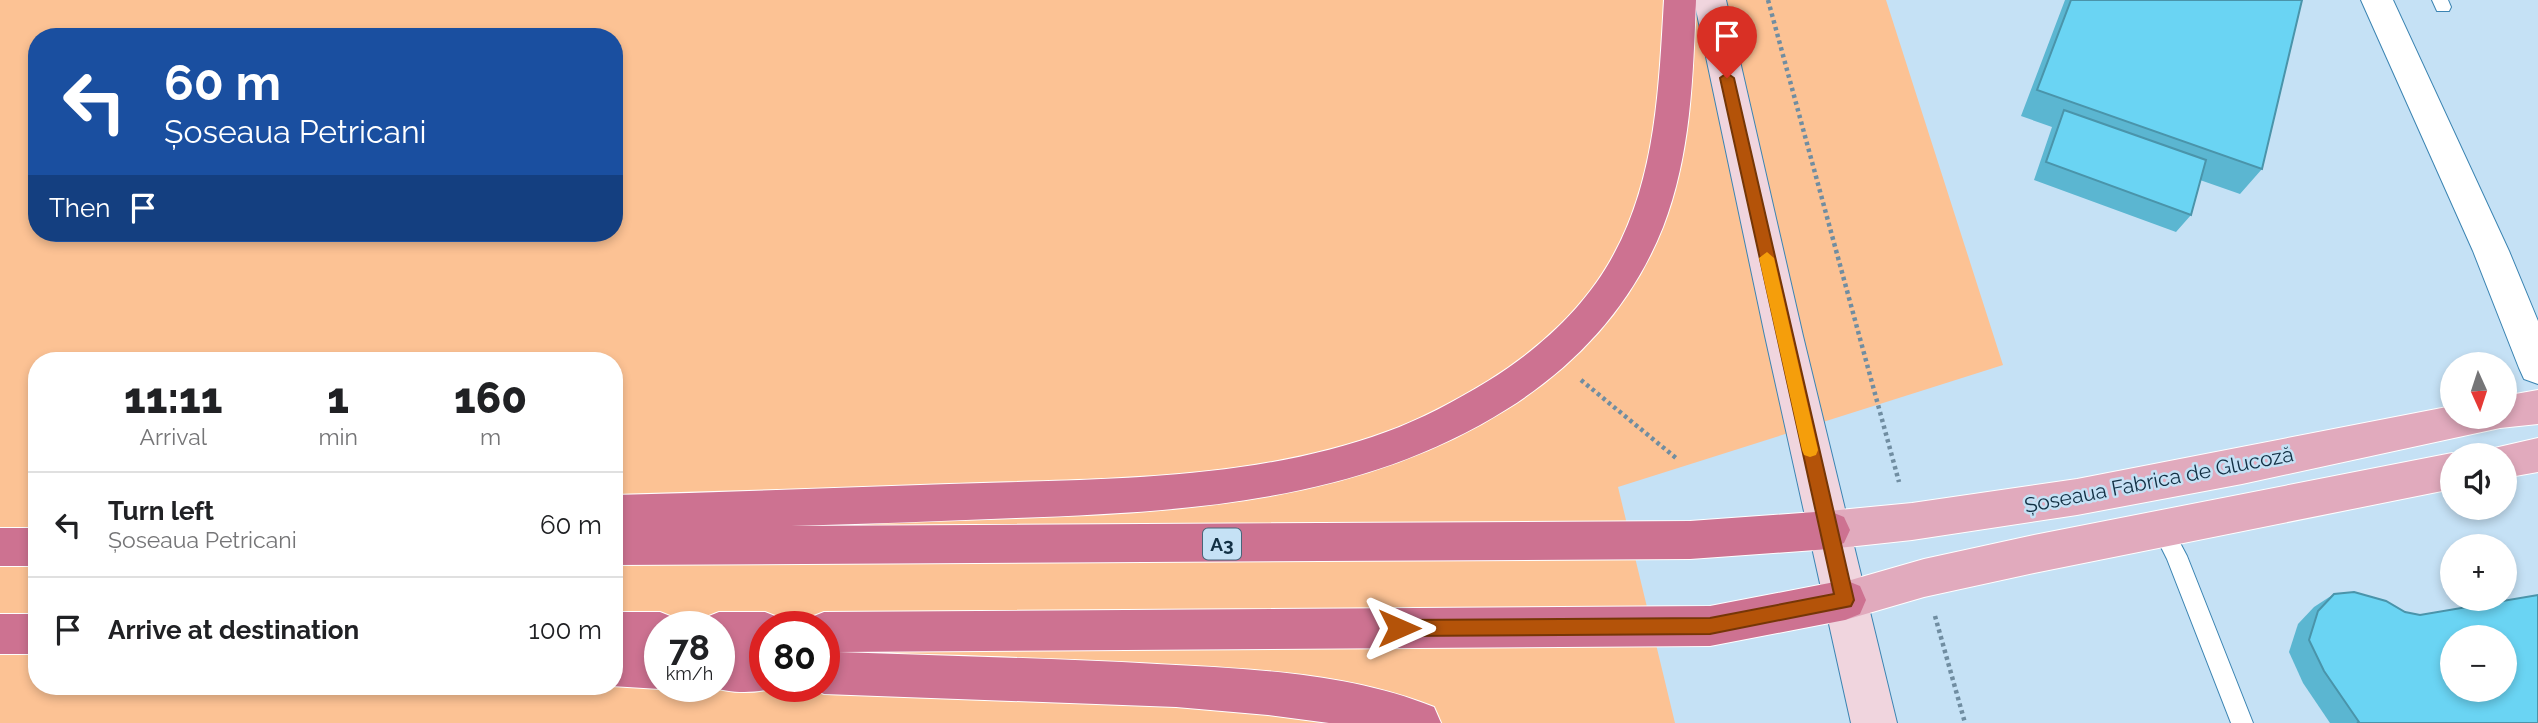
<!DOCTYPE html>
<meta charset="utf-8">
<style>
body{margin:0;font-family:Raleway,sans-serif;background:#f2f2f2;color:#202124;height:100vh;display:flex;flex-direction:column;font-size:26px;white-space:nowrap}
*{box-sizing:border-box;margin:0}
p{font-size:23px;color:#757577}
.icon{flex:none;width:38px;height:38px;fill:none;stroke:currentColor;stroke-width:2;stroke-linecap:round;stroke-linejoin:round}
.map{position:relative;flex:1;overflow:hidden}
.side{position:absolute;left:28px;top:352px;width:595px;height:343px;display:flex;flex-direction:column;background:#fff;border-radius:28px;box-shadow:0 4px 10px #0003}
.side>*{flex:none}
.banner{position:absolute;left:28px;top:28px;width:595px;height:214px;border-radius:28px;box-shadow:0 4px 10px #0003;background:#1a4fa0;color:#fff;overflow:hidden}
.needle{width:46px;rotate:177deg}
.fabs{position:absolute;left:2440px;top:352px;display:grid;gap:14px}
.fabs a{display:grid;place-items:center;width:77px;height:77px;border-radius:50%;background:#fff;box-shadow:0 4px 10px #0003;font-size:35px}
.speed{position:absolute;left:644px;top:611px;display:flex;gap:14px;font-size:35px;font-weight:700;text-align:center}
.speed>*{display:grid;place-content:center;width:91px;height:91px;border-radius:50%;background:#fff;box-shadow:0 4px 10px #0003;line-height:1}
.speed small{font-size:18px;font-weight:400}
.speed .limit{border:10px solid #d22;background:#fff;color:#111}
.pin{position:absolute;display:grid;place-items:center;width:60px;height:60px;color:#fff;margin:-72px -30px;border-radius:50% 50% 50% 0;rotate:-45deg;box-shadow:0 0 7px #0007}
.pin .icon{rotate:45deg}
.me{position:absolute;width:77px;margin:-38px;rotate:90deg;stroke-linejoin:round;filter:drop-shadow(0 0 5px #0008)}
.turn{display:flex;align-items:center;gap:24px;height:147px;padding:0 21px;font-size:32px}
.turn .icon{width:91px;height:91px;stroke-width:2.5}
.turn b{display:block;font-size:49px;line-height:60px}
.then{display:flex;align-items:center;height:66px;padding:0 21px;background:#0003;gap:14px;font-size:26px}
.eta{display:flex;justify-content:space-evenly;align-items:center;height:119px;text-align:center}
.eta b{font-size:42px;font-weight:800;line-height:49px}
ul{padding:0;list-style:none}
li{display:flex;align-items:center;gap:21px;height:105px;padding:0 21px;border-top:2px solid #e0e0e0}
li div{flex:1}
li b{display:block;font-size:26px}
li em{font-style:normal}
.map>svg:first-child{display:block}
.green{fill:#fcc294;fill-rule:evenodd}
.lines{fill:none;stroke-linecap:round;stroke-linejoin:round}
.lane-casing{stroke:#3b84b2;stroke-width:2}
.street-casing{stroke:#3b84b2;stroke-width:2}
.secondary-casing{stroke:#3b84b2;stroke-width:2}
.primary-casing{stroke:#fff;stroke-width:2}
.highway-casing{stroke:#fff;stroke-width:2}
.path{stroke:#708da1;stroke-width:4.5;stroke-dasharray:3.5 3.5;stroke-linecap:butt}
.lane{fill:#fff;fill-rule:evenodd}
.street{fill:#fff;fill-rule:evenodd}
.secondary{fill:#f0d5de;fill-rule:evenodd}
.primary{fill:#e1aabd;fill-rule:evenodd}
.highway{fill:#cd7291;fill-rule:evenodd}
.wall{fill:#5bb6d1}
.building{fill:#6ad4f3;stroke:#4a94aa;stroke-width:2;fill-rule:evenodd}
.route{fill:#b45309;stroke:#753606;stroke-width:2}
.slow{fill:#f59e0b}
.labels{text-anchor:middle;stroke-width:5;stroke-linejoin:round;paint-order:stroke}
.shield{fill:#c5e1f5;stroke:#486579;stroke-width:2}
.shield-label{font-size:19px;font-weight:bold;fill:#123044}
.street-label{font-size:21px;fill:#123044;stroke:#c5e1f5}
</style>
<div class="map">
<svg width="2538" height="723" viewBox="0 0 2538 723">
<rect width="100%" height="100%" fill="#c5e1f5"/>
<!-- green -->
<path class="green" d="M0,0H1886L2003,365L1618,487L1675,723H0ZM37,37H614V233H37ZM37,360H614V686H37ZM660,626H719V686H660ZM765,626H824V686H765Z"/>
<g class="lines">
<!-- lane casing -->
<g class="lane-casing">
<g id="lane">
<polygon points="2432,0 2448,0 2451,7 2449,11 2437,11"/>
<polygon points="2162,520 2169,522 2187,556 2253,723 2231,723 2167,559 2152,529 2155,522"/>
</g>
</g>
<!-- street casing -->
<g class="street-casing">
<polygon id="street" points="2361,0 2393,0 2509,251 2538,321 2538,384 2524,379 2519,368 2473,251"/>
</g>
<!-- secondary casing -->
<g class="secondary-casing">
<polygon id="secondary" points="1694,0 1726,0 1803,336 1897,723 1851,723 1765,336"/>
</g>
<!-- primary casing -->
<g class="primary-casing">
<g id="primary">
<polygon points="2538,390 2538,424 2500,428 2242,484 2077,515 1912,540 1829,549 1814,543 1808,530 1814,517 1829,511 1912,503 2077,479 2452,406 2452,416 2504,416 2504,396"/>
<polygon points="2538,438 2538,472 2504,478 2504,455 2487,455 2490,449"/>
<polygon points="2452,453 2457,455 2452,455 2452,489 2034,573 1924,597 1845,620 1830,614 1824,600 1830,586 1924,559 2034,535"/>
</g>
</g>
<!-- highway casing -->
<g class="highway-casing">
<g id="highway">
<path d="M1664,0H1696C1693,77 1691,155 1663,227C1632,305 1577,365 1507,409C1360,502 1185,512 1016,518C941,521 866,524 791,526L1690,521L1829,511L1844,517L1850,530L1844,543L1829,549L1690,559L614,565V495C726,492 837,488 949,484C1091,479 1251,482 1386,432C1422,419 1455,401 1488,381C1538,350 1586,307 1614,254C1656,177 1659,86 1664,0Z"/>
<rect x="0" y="528" width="37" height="38"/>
<path d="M1845,580L1860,586L1866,600L1860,614L1845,620L1710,646L838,652C944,656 1051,658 1157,664C1249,669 1347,672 1434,707L1441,723H1329L1268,715L1176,707L824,694L807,686H824V626H805L809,618L824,612L1710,606Z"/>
<polygon points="614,612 660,612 675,618 679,626 660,626 660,686 668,686 660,689 611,686 614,686"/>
<path d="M719,612H765L780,618L784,626H765V686H780C759,694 730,694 709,686H719V626H700L704,618Z"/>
<rect x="0" y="614" width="37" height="40"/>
</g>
</g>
<!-- path -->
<g class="path">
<polyline points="1768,0 1899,482"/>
<polyline points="1581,380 1676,458"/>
<polyline points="1935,616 1965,723"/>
</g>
<!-- lane -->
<use href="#lane" class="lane"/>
<!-- street -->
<use href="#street" class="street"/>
<!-- secondary -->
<use href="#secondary" class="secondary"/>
<!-- primary -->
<use href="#primary" class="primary"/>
<!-- highway -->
<use href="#highway" class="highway"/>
</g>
<!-- wall -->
<g class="wall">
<polygon points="2065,0 2302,0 2262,169 2240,194 2200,180 2191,215 2176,232 2034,180 2052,127 2021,116"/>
<polygon points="2334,594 2538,723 2330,723 2303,683 2289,652 2298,624 2314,607"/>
</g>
<!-- building -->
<g class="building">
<polygon points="2071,0 2302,0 2262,169 2037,90"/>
<polygon points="2064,110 2206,160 2191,215 2046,162"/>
<path d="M2354,592L2386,601L2405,612L2420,615L2538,595V723H2357L2359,722L2324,671L2309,640L2318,611L2334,594ZM2452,637H2504V690H2452Z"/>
</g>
<!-- route -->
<polygon class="route" points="1727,73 1734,78 1854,600 1851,606 1710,634 1399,636 1393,634 1390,628 1393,622 1399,620 1710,618 1834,594 1720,78"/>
<!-- slow -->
<polygon class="slow" points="1767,252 1774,258 1818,450 1816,455 1810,457 1804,455 1802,450 1759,258"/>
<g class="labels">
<!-- shield labels -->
<rect class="shield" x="1203" y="528.5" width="38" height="31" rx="5"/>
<g class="shield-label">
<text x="1222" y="551">A3</text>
</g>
<!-- street labels -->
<g class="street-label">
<text transform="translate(2159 480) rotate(-11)" y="7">Șoseaua Fabrica de Glucoză</text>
</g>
</g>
</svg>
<div class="fabs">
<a><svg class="needle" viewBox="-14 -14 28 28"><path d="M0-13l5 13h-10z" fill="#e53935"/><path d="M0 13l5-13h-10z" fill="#757577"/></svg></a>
<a><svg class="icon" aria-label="sound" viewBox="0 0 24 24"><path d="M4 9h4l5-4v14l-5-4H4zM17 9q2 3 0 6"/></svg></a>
<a>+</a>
<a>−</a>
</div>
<div class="speed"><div>78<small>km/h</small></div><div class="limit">80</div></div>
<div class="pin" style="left:1727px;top:78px;background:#d93025"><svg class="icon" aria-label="arrive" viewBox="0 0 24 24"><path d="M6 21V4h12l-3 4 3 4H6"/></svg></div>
<svg class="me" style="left:1399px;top:628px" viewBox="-20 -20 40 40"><path d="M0-17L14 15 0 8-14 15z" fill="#b45309" stroke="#fff" stroke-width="4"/></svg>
<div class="banner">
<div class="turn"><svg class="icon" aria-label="left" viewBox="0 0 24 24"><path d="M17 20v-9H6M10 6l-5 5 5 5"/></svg><div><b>60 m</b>Șoseaua Petricani</div></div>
<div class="then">Then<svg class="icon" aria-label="arrive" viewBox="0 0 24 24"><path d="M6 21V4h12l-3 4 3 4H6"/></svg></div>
</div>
<section class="side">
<div class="eta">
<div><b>11:11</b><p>Arrival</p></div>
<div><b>1</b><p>min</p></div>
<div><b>160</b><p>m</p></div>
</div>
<ul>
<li><svg class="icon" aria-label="left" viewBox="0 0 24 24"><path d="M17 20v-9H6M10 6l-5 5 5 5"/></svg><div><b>Turn left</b><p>Șoseaua Petricani</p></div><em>60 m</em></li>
<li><svg class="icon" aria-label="arrive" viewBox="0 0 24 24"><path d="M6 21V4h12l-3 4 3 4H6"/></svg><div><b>Arrive at destination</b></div><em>100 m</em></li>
</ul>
</section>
</div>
